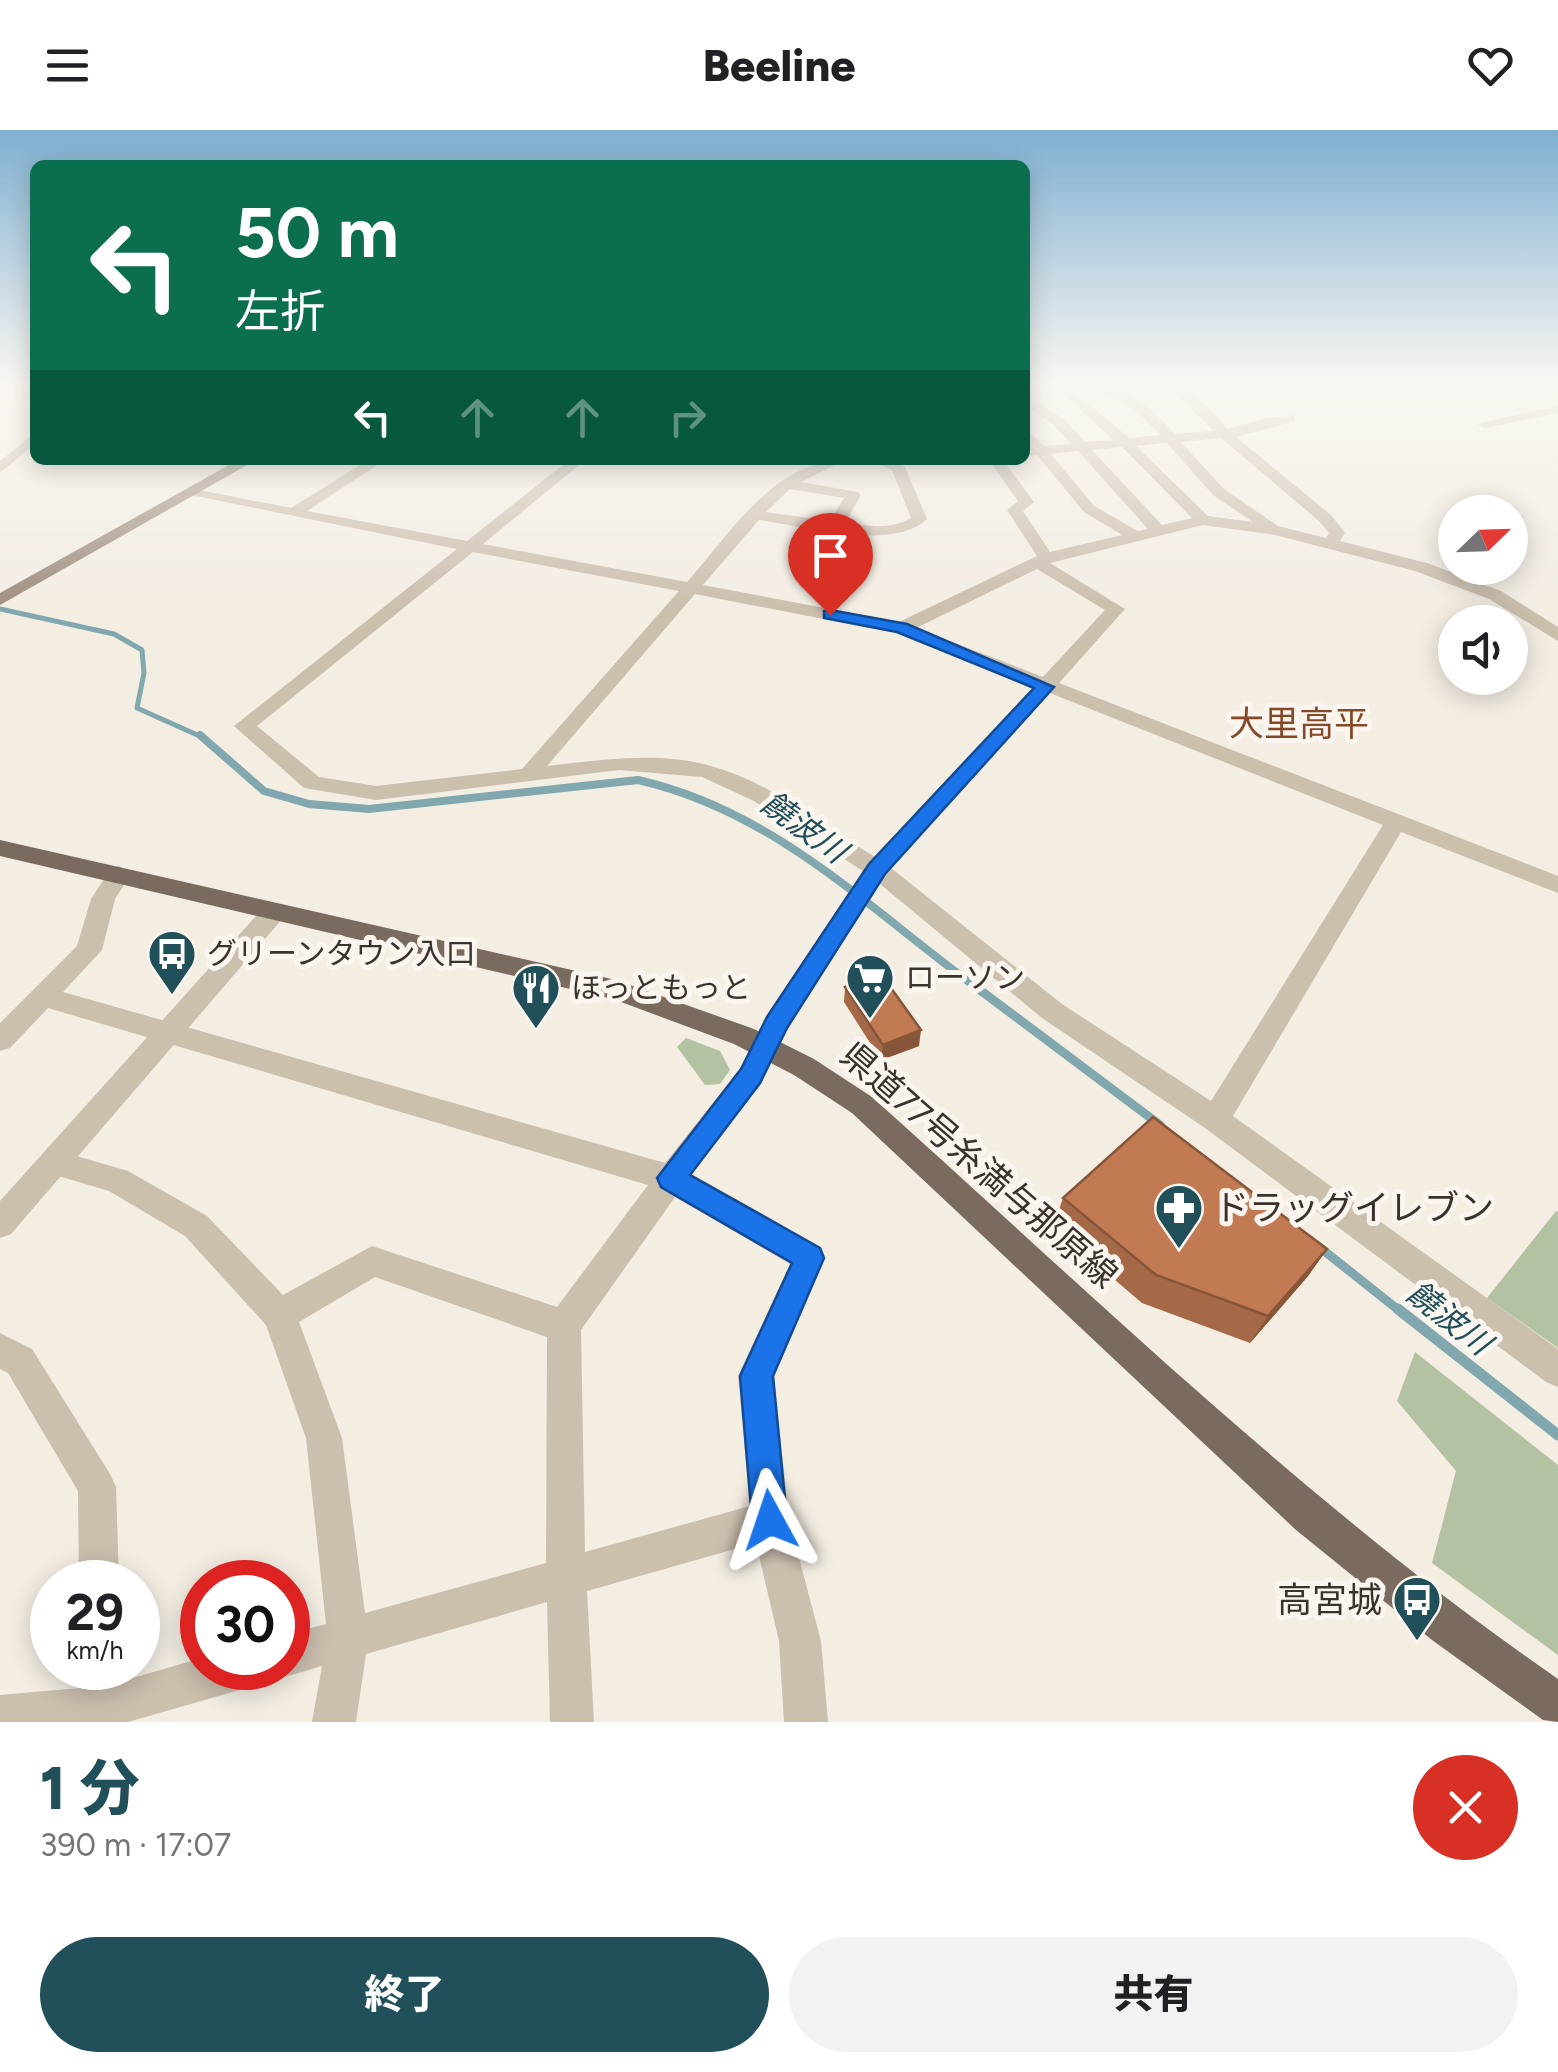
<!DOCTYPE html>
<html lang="ja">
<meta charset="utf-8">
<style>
body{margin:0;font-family:Figtree,"Noto Sans JP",sans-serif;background:#f2f2f2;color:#202124;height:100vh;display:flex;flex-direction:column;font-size:38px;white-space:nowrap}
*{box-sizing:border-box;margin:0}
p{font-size:32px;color:#757577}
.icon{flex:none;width:55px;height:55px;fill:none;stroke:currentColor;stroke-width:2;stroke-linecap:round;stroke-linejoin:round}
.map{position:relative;height:1592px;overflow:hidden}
.drawer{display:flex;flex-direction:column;background:#fff;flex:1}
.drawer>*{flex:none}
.top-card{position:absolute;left:30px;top:30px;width:1000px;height:305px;border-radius:15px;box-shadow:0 5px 25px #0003;background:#0b6e4f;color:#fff;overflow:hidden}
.needle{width:65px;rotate:67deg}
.controls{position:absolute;left:1438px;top:365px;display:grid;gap:20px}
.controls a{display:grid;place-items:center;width:90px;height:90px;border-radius:50%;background:#fff;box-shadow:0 5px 25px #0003;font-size:50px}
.speed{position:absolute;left:30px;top:1430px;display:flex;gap:20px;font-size:50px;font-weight:700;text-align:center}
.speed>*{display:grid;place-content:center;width:130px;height:130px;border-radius:50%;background:#fff;box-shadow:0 5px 25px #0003;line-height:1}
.speed small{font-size:25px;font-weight:400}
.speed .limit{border:15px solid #d22;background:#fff;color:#111}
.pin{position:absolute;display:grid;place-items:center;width:85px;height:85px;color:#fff;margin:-102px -42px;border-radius:50% 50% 50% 0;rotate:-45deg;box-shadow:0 0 10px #0007}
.pin .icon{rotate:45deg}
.me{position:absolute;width:110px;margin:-55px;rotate:355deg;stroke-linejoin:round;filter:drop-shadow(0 0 8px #0008)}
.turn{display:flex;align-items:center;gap:35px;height:210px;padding:0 40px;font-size:45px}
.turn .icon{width:130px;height:130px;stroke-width:2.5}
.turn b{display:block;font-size:70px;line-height:85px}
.lanes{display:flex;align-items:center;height:95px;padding:0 40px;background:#0003;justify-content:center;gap:50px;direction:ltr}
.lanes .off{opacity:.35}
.round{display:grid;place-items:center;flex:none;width:105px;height:105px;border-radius:52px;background:#f2f2f2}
.headline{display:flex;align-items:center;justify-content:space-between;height:170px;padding:0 40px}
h1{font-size:60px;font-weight:800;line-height:75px;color:#22505a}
.button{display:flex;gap:20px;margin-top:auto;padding:20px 40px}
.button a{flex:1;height:115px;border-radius:60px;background:#22505a;color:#fff;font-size:40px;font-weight:800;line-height:115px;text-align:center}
.button a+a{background:#f2f2f2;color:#202124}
header{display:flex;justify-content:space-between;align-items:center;height:130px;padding:0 40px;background:#fff;font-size:45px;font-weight:800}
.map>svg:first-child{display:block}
.green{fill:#b3c2a2}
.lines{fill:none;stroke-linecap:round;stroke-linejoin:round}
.stream-far3{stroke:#82a8af;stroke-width:5}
.stream-far2{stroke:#82a8af;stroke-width:8}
.stream-far1{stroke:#82a8af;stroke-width:9}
.stream{stroke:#82a8af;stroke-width:11}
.minor{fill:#cbbfae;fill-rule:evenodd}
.tertiary{fill:#cbbfae;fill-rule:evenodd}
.secondary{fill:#9f8e7f;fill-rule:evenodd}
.primary{fill:#7b6b5e;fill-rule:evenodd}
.wall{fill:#a66947}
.shaded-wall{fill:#875539}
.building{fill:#c17a52;stroke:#875539;stroke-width:2.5}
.route{fill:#1a73e8;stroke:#114b97;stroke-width:2.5}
.labels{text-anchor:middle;stroke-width:10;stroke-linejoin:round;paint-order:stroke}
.poi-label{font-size:30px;fill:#3a322c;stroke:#faf6ef;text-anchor:start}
.water-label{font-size:32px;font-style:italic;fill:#22505a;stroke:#faf6ef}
.quarter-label{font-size:35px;fill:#864928;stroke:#faf6ef}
.near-street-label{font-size:35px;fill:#3a322c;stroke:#faf6ef}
.near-poi-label{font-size:35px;fill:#3a322c;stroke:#faf6ef;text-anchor:start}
</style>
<header><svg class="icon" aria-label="menu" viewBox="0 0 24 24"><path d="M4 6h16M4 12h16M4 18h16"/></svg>Beeline<svg class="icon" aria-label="heart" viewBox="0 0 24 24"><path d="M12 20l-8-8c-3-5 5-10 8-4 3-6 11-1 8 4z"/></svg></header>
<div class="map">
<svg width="1558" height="1592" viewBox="0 0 1558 1592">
<rect width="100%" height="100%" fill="#f3ede2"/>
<!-- green -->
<g class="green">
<polygon points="686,908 720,921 730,940 720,954 705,955 677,917"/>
<polygon points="1556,1081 1558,1082 1558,1218 1487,1168"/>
<polygon points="1415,1222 1558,1335 1558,1525 1432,1433 1456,1341 1397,1271"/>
</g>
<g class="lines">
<!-- stream-far3 -->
<polyline class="stream-far3" points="0,479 114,504 142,520 144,543 137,578 204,608"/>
<!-- stream-far2 -->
<path class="stream-far2" d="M200,605L264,661L309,674L369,679L638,650C775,681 869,779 980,860"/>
<!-- stream-far1 -->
<g class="stream-far1">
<polyline points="976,857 1160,995"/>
<polyline points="1318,1116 1401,1182"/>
</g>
<!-- stream -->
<polyline class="stream" points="1398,1179 1558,1305"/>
<!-- minor -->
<g class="minor">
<path d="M1052,255H1066L1129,308L1161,305L1137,282L1102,262V256C1129,256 1157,285 1175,304L1214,301L1167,255C1192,255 1212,281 1227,299L1267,288L1295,285V291L1236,307L1331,385L1345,403L1340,411L1427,433L1501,461L1558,497V511L1489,469L1415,441L1275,405L1203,395L1050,433L1125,479L1059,553L1558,746V763L1401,702L1233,986L1558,1219V1257L1546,1252L1205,998L1042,888L880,754L788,898L761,954L692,1044L821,1117L825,1128L774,1246L789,1390L821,1511L828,1592H784L779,1511L756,1413L587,1461L594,1592H550L547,1472L366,1524L356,1592H312L322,1536L288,1546L272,1538H288V1504L326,1494L306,1308L266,1195L185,1106L109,1061L45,1042L41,1033L45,1024L56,1020L128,1041L207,1086L283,1165L372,1116L557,1177L648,1055L48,878L10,918L0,921V893L77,816L91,769L111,738L119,736L131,744L115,769L102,820L63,862L665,1033L740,939L766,887L863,741L754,671L702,647L619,640L376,670L304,658L234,596L457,419L181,363L189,358L291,378L368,330H385L307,381L467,411L569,330H585L483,414L687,452C730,404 774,330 845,330L801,352L858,362L861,365L845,393C868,396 890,400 911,388L892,340L870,330H891L905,337L927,389C893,422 802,396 759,390L703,455L899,492L1037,426L1007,380L1018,371L989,330H1003L1034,372L1023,381L1050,422L1122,405L1084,382L1037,325L1025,326V318L1030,317L1025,311V298L1044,316L1071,314L1053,294L1032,280V274L1037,273L1063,288L1085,312L1114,310ZM1221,308L1319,391L1329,403L1326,408L1278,396L1224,359L1181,312ZM1167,313L1213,365L1253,392L1208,386L1136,316ZM1122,317L1192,388L1162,395L1092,320ZM1078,321L1148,399L1138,401L1094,376L1051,324ZM790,359L844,368L830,391L766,382ZM473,422L679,461L522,639L376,656L319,647L257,596ZM1037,439L1105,480L1043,547L916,498ZM695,464L896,503L1034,557L875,727C823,695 770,652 711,636C659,621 600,630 547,636ZM1050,563L1383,695L1211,971L1062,874L891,738ZM675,1067L790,1134L738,1246L750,1376L585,1422L581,1200ZM375,1147L547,1207L546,1433L365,1483L342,1308L299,1192Z"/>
<polygon points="1558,275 1558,283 1484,298 1477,294"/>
<polygon points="35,303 35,314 0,343 0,331"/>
<polygon points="0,1203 32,1219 110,1344 116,1357 119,1452 79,1452 78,1361 8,1243 0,1239"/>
<polygon points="202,1528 202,1538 264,1538 258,1553 243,1559 128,1592 0,1592 0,1565 80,1558 80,1538 122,1538 122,1551"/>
</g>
<!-- tertiary -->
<polygon class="tertiary" points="274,773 286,782 283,788 11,1104 0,1108 0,1071 265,776"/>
<!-- secondary -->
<polygon class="secondary" points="238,330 256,330 0,475 0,463"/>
<!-- primary -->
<path class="primary" d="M0,710L616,850L754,899L814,929L872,967C1095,1167 1311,1378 1558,1549V1592L1543,1590L1432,1510L1296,1400L852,983L794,945L734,914L613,869L0,726Z"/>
</g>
<!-- wall -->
<g class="wall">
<polygon points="845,857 919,916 881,930 844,872"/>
<polygon points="1063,1068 1327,1119 1308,1146 1250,1213 1142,1173 1053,1097"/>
</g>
<!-- shaded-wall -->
<g class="shaded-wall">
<polygon points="921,900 919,916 881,930 883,915"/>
<polygon points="1327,1119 1308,1146 1250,1213 1268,1186"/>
</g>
<!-- building -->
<g class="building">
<polygon points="881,844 921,900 883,915 845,857"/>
<polygon points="1153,987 1327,1119 1268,1186 1156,1145 1063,1068"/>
</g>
<!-- sky -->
<linearGradient id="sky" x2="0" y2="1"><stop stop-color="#7fafd1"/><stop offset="0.53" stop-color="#faf7f2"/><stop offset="1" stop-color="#faf7f2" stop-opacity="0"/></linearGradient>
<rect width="1558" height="478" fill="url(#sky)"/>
<!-- route -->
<polygon class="route" points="830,480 907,494 1054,557 885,744 787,898 760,953 690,1045 820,1118 824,1128 773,1246 787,1390 782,1402 770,1407 757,1402 752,1390 740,1246 792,1133 661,1057 657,1048 741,939 767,887 869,734 1034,558 897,502 824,488 824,481"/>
<!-- icons -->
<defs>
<g id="bus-pin" transform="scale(2.5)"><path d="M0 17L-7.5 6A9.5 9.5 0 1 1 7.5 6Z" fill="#22505a" stroke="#faf6ef"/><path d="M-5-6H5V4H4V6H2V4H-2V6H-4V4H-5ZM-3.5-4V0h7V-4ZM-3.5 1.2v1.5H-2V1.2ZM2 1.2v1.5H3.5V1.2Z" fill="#fff"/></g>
<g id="supermarket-pin" transform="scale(2.5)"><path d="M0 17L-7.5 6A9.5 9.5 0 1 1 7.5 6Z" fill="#22505a" stroke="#faf6ef"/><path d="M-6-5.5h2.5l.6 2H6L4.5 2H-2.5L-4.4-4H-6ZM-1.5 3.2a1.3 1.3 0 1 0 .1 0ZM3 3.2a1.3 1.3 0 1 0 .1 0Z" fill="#fff"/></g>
<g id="restaurant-pin" transform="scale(2.5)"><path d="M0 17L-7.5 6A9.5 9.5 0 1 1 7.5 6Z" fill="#22505a" stroke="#faf6ef"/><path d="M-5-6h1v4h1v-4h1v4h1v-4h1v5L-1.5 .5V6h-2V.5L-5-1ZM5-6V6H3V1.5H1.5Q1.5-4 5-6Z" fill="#fff"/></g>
<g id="pharmacy-pin" transform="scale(2.5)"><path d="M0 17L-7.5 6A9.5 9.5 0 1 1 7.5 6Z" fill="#22505a" stroke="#faf6ef"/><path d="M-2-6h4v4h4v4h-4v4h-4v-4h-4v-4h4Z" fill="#fff"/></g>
</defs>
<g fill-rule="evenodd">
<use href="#bus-pin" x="172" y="824"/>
<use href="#supermarket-pin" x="870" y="848"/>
<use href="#restaurant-pin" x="536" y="858"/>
<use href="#pharmacy-pin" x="1179" y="1078"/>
<use href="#bus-pin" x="1417" y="1470"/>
</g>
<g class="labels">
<!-- poi labels -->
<g class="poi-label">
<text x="207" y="834">グリーンタウン入口</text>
<text x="905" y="858">ローソン</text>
<text x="571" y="868">ほっともっと</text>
</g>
<!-- water labels -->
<g class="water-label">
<text transform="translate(804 697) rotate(36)" y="11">饒波川</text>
<text transform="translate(1449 1188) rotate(38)" y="11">饒波川</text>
</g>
<!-- quarter labels -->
<g class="quarter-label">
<text x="1299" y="606">大里高平</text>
</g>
<!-- near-street labels -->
<g class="near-street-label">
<text transform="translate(979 1035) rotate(41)" y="12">県道77号糸満与那原線</text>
</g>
<!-- near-poi labels -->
<g class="near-poi-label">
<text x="1214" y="1090">ドラッグイレブン</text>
<text x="1382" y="1482" text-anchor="end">高宮城</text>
</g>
</g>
</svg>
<div class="controls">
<a><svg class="needle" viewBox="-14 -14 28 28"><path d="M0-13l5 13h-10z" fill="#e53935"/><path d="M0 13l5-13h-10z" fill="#757577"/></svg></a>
<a><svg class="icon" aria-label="sound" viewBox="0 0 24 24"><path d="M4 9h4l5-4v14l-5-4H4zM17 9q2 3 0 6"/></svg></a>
</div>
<div class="speed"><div>29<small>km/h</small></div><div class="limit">30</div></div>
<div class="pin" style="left:830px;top:485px;background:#d93025"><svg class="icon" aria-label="arrive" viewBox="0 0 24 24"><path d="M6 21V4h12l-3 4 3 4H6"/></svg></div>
<svg class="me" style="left:770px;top:1390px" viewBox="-20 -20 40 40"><path d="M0-17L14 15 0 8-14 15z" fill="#1a73e8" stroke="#fff" stroke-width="4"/></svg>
<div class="top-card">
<div class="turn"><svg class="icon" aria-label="left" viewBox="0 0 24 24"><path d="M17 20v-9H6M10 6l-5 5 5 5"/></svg><div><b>50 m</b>左折</div></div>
<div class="lanes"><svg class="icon" aria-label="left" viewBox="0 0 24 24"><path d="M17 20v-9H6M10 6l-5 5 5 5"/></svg><svg class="icon off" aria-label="ahead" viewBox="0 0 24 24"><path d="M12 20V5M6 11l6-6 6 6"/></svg><svg class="icon off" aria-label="ahead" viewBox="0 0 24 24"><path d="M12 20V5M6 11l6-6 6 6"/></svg><svg class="icon off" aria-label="right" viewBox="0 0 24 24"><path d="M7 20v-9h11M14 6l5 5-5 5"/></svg></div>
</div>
</div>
<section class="drawer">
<div class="headline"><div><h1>1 分</h1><p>390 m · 17:07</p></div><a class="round" style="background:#d93025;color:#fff"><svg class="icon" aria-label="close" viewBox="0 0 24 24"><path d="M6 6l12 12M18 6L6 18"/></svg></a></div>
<div class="button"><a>終了</a><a>共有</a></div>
</section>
